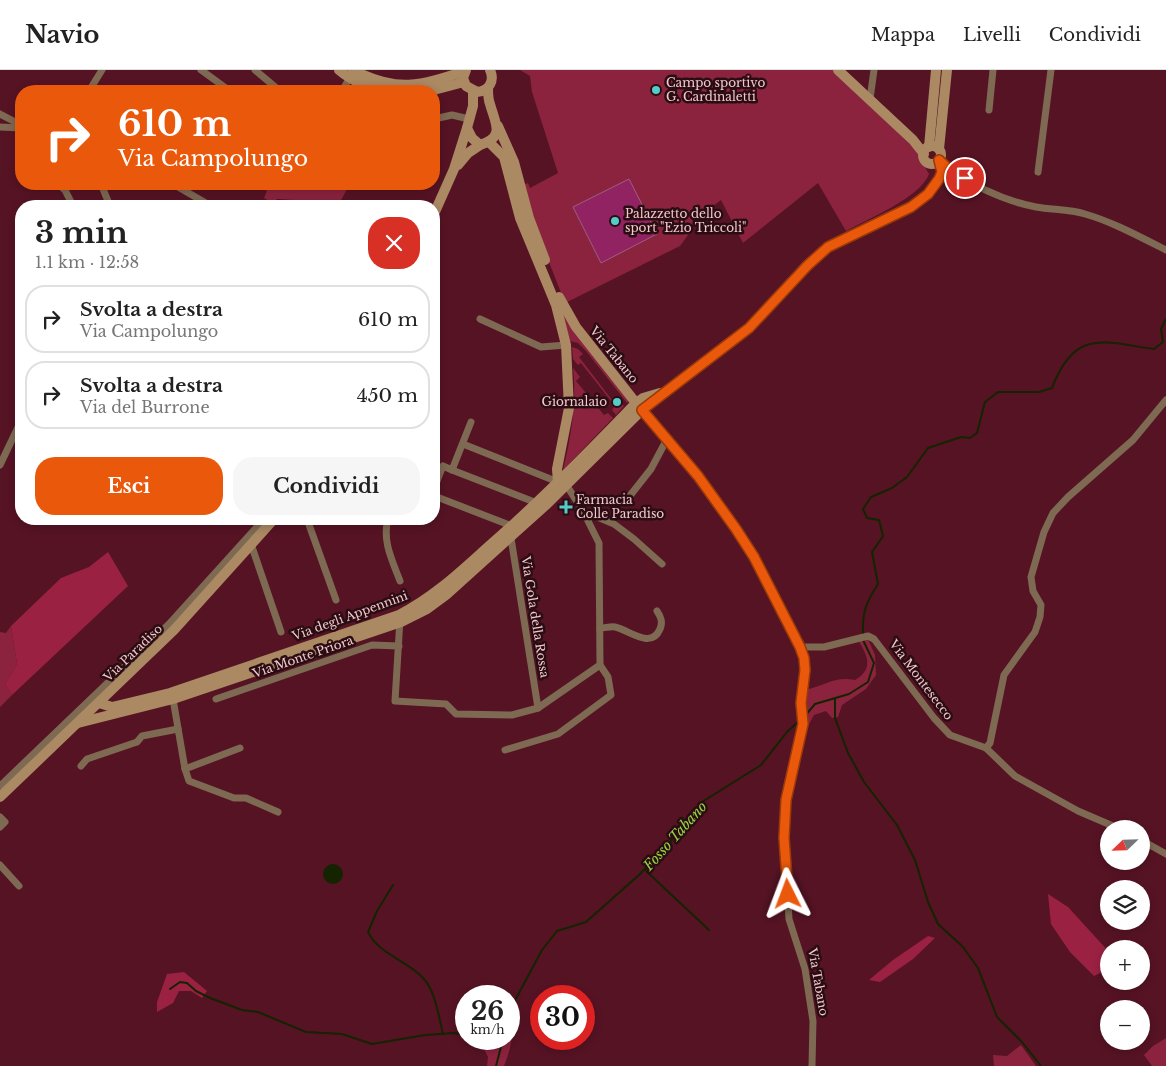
<!DOCTYPE html>
<html lang="it">
<meta charset="utf-8">
<style>
body{margin:0;font-family:"Libre Baskerville",serif;background:#f6f6f6;color:#222;height:100vh;display:flex;flex-direction:column;font-size:19px;white-space:nowrap}
*{box-sizing:border-box;margin:0}
p{font-size:16px;color:#767676}
.icon{flex:none;width:28px;height:28px;fill:none;stroke:currentColor;stroke-width:2;stroke-linecap:round;stroke-linejoin:round}
.map{position:relative;flex:1;overflow:hidden}
.panel{position:absolute;left:15px;top:130px;width:425px;height:325px;display:flex;flex-direction:column;background:#fff;border-radius:20px;box-shadow:0 2px 8px #0003}
.panel>*{flex:none}
.guide{position:absolute;left:15px;top:15px;width:425px;height:105px;border-radius:20px;box-shadow:0 2px 8px #0003;background:#ea580c;color:#fff;overflow:hidden}
.needle{width:32px;rotate:247deg}
.controls{position:absolute;left:1100px;top:750px;display:grid;gap:10px}
.controls a{display:grid;place-items:center;width:50px;height:50px;border-radius:50%;background:#fff;box-shadow:0 2px 8px #0003;font-size:25px}
.speed{position:absolute;left:455px;top:915px;display:flex;gap:10px;font-size:25px;font-weight:700;text-align:center}
.speed>*{display:grid;place-content:center;width:65px;height:65px;border-radius:50%;background:#fff;box-shadow:0 2px 8px #0003;line-height:1}
.speed small{font-size:12px;font-weight:400}
.speed .limit{border:8px solid #d22;background:#fff;color:#111}
.pin{position:absolute;display:grid;place-items:center;width:42px;height:42px;color:#fff;margin:-21px;border:2px solid #fff;border-radius:50%;box-shadow:0 1px 5px #0007}
.me{position:absolute;width:55px;margin:-28px;rotate:357deg;stroke-linejoin:round;filter:drop-shadow(0 0 4px #0008)}
.turn{display:flex;align-items:center;gap:18px;height:105px;padding:0 20px;font-size:22px}
.turn .icon{width:65px;height:65px;stroke-width:2.5}
.turn b{display:block;font-size:35px;line-height:42px}
.round{display:grid;place-items:center;flex:none;width:52px;height:52px;border-radius:20px;background:#f6f6f6}
.headline{display:flex;align-items:center;justify-content:space-between;height:85px;padding:0 20px}
h1{font-size:30px;font-weight:800;line-height:38px}
.button{display:flex;gap:10px;margin-top:auto;padding:10px 20px}
.button a{flex:1;height:58px;border-radius:20px;background:#ea580c;color:#fff;font-size:20px;font-weight:800;line-height:58px;text-align:center}
.button a+a{background:#f6f6f6;color:#222}
ul{padding:0;list-style:none}
li{display:flex;align-items:center;gap:15px;height:68px;margin:0 10px 8px;padding:0 10px;border:2px solid #e0e0e0;border-radius:20px}
li div{flex:1}
li b{display:block;font-size:19px}
li em{font-style:normal}
header{display:flex;align-items:center;gap:30px;box-sizing:border-box;height:70px;padding:0 25px;background:#fff;border-bottom:1px solid #e0e0e0}
header strong{font-size:24px}
nav{display:flex;gap:28px;margin-inline-start:auto;font-size:18px}
.map>svg:first-child{display:block}
.green{fill:#8b233e}
.forest{fill:#9b2143}
.water{fill:#142300}
.lines{fill:none;stroke-linecap:round;stroke-linejoin:round}
.stream{stroke:#142300;stroke-width:2}
.building{fill:#912362;stroke:#a15d7e}
.street{stroke:#7e6952;stroke-width:7}
.secondary{stroke:#aa8963;stroke-width:10}
.route-casing{stroke:#983908;stroke-width:12}
.route{stroke:#ea580c;stroke-width:9}
.poi-dot{fill:#54cdc7;stroke:#2a0d12;stroke-width:2}
.labels{text-anchor:middle;stroke-width:5;stroke-linejoin:round;paint-order:stroke}
.poi-label{font-size:12px;fill:#f3c8cd;stroke:#2a0d12;text-anchor:start}
.street-label{font-size:12px;fill:#f3c8cd;stroke:#2a0d12}
.water-label{font-size:14px;font-style:italic;fill:#96d642;stroke:#2a0d12}
</style>
<header>
<strong>Navio</strong>
<nav><a>Mappa</a><a>Livelli</a><a>Condividi</a></nav>
</header>
<div class="map">
<svg width="1166" height="996" viewBox="0 0 1166 996">
<rect width="100%" height="100%" fill="#561324"/>
<!-- green -->
<g class="green">
<path d="M520,0H833L914,78L929,104C921,127 868,149 846,161L818,113L743,173L721,130L705,142L680,176L565,233L538,164L523,115L528,113L530,118L558,103L532,22L530,6Z"/>
<polygon points="255,114 310,114 312,118 347,119 338,136 302,136 294,130 277,129 274,134 264,128 267,121"/>
<polygon points="563,244 629,331 627,333 586,281 578,273 570,271"/>
<polygon points="572,277 578,279 583,284 579,287 612,330 616,328 624,336 616,345 612,340 615,336 581,293 578,295 573,289"/>
<path d="M573,298L580,307L576,311L604,345L608,343L613,348L563,400C571,366 577,333 573,298Z"/>
<polygon points="11,556 17,594 5,614 12,625 0,637 0,562 6,563"/>
<path d="M867,567L875,585L876,605L866,619L842,635L838,647L832,648L826,641L814,645L806,660L802,634L805,620C825,616 834,606 855,610C874,599 868,586 858,570Z"/>
<path d="M510,938C515,958 512,976 504,996H487L488,987L480,972L460,968L466,964V969L499,971L500,969H509Z"/>
<polygon points="1166,968 1166,996 1152,996 1144,985 1153,976"/>
<polygon points="1021,975 1036,996 994,996 993,985 1007,986"/>
</g>
<!-- forest -->
<g class="forest">
<polygon points="108,482 128,516 12,625 5,614 17,594 11,556 61,508 89,497"/>
<path d="M1048,824L1068,837L1109,882C1109,898 1109,899 1094,906L1070,882L1051,854Z"/>
<polygon points="928,866 935,868 913,889 880,912 869,910 893,890"/>
<polygon points="184,902 207,921 202,928 191,921 179,921 173,933 157,942 157,932 167,904"/>
</g>
<!-- water -->
<circle class="water" cx="333" cy="804" r="10"/>
<g class="lines">
<!-- stream -->
<g class="stream">
<path d="M863,565C862,542 866,533 878,514L872,482L883,466L879,450L867,448L863,439L871,427L892,418L907,407L928,378L961,367L970,368L977,363L985,332L998,322H1039L1052,318C1075,258 1103,272 1154,279L1163,272L1161,259L1166,249"/>
<polyline points="835,629 835,648 848,683 864,712 897,755 915,790 928,832 938,854 963,877 978,898 997,947 1022,972 1041,996"/>
<polyline points="804,647 815,634 849,624 868,612 874,593 863,570"/>
<polyline points="645,800 709,860"/>
<path d="M393,815L377,841L368,862C380,887 415,892 429,916C437,930 439,948 443,964"/>
<polyline points="170,919 180,912 187,913 196,921 210,928 242,940 258,942 306,962 342,964 372,974 425,965 454,963 466,965"/>
<polyline points="509,948 512,936 542,880 557,861 586,852 640,804 672,770 702,732 761,695 787,662 800,650"/>
<polyline points="479,969 501,975"/>
<polyline points="496,996 503,969"/>
</g>
</g>
<!-- building -->
<polygon class="building" points="629,109 657,164 601,193 573,137"/>
<g class="lines">
<!-- street -->
<g class="street">
<polyline points="201,0 230,21"/>
<polyline points="255,0 280,21"/>
<polyline points="89,21 102,0"/>
<polyline points="342,21 349,9"/>
<polyline points="870,29 874,0"/>
<polyline points="989,40 993,0"/>
<polyline points="0,44 21,55"/>
<polyline points="434,49 452,45 469,49"/>
<polyline points="0,57 21,58"/>
<path d="M939,91C963,112 1004,131 1036,137C1052,140 1069,139 1085,144C1113,152 1140,167 1166,180"/>
<polyline points="1038,102 1051,0"/>
<polyline points="58,114 65,120 73,136"/>
<polyline points="101,114 110,136"/>
<polyline points="173,114 211,136"/>
<polyline points="480,249 541,277 566,275"/>
<path d="M640,337C672,378 708,415 737,460C761,497 777,539 801,577L804,588L805,600L801,633L803,654L787,730L784,768L789,849L805,899L813,951L812,996"/>
<path d="M471,352L452,400L443,396C439,406 433,416 437,427L512,456"/>
<polyline points="463,374 558,412"/>
<polyline points="0,395 21,351"/>
<polyline points="452,400 537,433"/>
<polyline points="567,416 583,441 614,454 634,469 662,494"/>
<polyline points="625,432 651,399 667,369"/>
<polyline points="307,449 336,530"/>
<path d="M388,449C382,471 392,490 400,511"/>
<polyline points="508,464 511,468 538,638"/>
<polyline points="251,474 281,562"/>
<polyline points="400,549 395,631 446,634 456,644 512,645 538,638 600,595 599,473 583,441"/>
<path d="M600,558C605,558 611,556 615,557C629,560 651,580 660,559C663,552 661,547 657,541"/>
<polyline points="801,577 824,577 868,566 874,569 934,648 950,665 986,678 1015,706 1078,741 1120,759"/>
<polyline points="173,629 185,699 189,711 234,728 246,728 278,742"/>
<polyline points="216,629 372,575 399,576"/>
<polyline points="986,678 990,673 1004,605 1035,562 1040,547 1041,535 1033,521 1031,507 1044,462 1053,443 1068,427 1133,370 1166,330"/>
<polyline points="505,680 558,664 611,625 608,607 600,595"/>
<polyline points="81,696 87,689 137,672 142,666 178,659"/>
<polyline points="185,699 240,678"/>
<polyline points="0,716 169,554 264,449"/>
<polyline points="0,747 5,752 0,757"/>
<polyline points="1141,770 1166,784"/>
<polyline points="0,795 19,816"/>
</g>
<!-- secondary -->
<g class="secondary">
<path d="M339,0C353,12 369,18 387,21"/>
<path d="M353,0C397,23 420,16 465,1"/>
<path d="M466,0L463,8L466,16L477,22C489,21 495,11 490,0"/>
<polyline points="838,0 913,70 924,84"/>
<polyline points="430,21 464,12"/>
<path d="M473,21V36L467,58L472,68L480,75C506,67 495,53 490,34C488,29 488,23 488,18"/>
<polyline points="498,56 514,92 529,148 545,190"/>
<polyline points="489,72 504,87 520,148 556,235 566,275 569,338 557,399 558,412 562,414"/>
<circle cx="932" cy="85" r="9"/>
<polyline points="929,77 936,0"/>
<polyline points="939,79 947,0"/>
<polyline points="458,95 468,83 480,75"/>
<polyline points="434,144 454,99 467,58"/>
<polyline points="559,227 576,257 636,333"/>
<path d="M99,633L112,637L170,623L399,545C434,527 460,502 489,476C541,431 589,382 636,333L643,328L660,323"/>
<polyline points="78,653 173,629 401,552 427,539 446,525 547,434 642,340 749,258 807,195 828,177 911,137 928,124 939,109 942,102 939,90"/>
<polyline points="0,727 174,560 274,449"/>
</g>
</g>
<g class="lines">
<!-- route casing -->
<g class="route-casing">
<polyline id="route" points="788,824 784,768 786,730 803,654 801,633 805,600 804,588 800,577 754,487 736,459 698,406 642,340 749,258 808,195 828,177 911,137 928,124 939,109 942,102 939,90 950,100 965,108"/>
</g>
<!-- route -->
<use href="#route" class="route"/>
</g>
<!-- markers -->
<g class="poi-dot">
<circle cx="656" cy="20" r="5"/>
<circle cx="615" cy="151" r="5"/>
<circle cx="617" cy="332" r="5"/>
<path d="M563.5 429.5h5v5h5v5h-5v5h-5v-5h-5v-5h5z"/>
</g>
<g class="labels">
<!-- poi labels -->
<g class="poi-label">
<text x="666" y="17">Campo sportivo<tspan x="666" dy="14">G. Cardinaletti</tspan></text>
<text x="625" y="148">Palazzetto dello<tspan x="625" dy="14">sport "Ezio Triccoli"</tspan></text>
<text x="607" y="336" text-anchor="end">Giornalaio</text>
<text x="576" y="434">Farmacia<tspan x="576" dy="14">Colle Paradiso</tspan></text>
</g>
<!-- street labels -->
<g class="street-label">
<text transform="translate(614 285) rotate(51)" y="4">Via Tabano</text>
<text transform="translate(350 546) rotate(-20)" y="4">Via degli Appennini</text>
<text transform="translate(535 547) rotate(81)" y="4">Via Gola della Rossa</text>
<text transform="translate(133 583) rotate(-44)" y="4">Via Paradiso</text>
<text transform="translate(303 587) rotate(-19)" y="4">Via Monte Priora</text>
<text transform="translate(921 610) rotate(53)" y="4">Via Montesecco</text>
<text transform="translate(818 912) rotate(80)" y="4">Via Tabano</text>
</g>
<!-- water labels -->
<g class="water-label">
<text transform="translate(675 766) rotate(-48)" y="5">Fosso Tabano</text>
</g>
</g>
</svg>
<div class="controls">
<a><svg class="needle" viewBox="-14 -14 28 28"><path d="M0-13l5 13h-10z" fill="#e53935"/><path d="M0 13l5-13h-10z" fill="#767676"/></svg></a>
<a><svg class="icon" aria-label="layers" viewBox="0 0 24 24"><path d="M12 4l9 5-9 5-9-5zM3 14l9 5 9-5"/></svg></a>
<a>+</a>
<a>−</a>
</div>
<div class="speed"><div>26<small>km/h</small></div><div class="limit">30</div></div>
<div class="pin" style="left:965px;top:108px;background:#d93025"><svg class="icon" aria-label="arrive" viewBox="0 0 24 24"><path d="M6 21V4h12l-3 4 3 4H6"/></svg></div>
<svg class="me" style="left:788px;top:824px" viewBox="-20 -20 40 40"><path d="M0-17L14 15 0 8-14 15z" fill="#ea580c" stroke="#fff" stroke-width="4"/></svg>
<div class="guide">
<div class="turn"><svg class="icon" aria-label="right" viewBox="0 0 24 24"><path d="M7 20v-9h11M14 6l5 5-5 5"/></svg><div><b>610 m</b>Via Campolungo</div></div>
</div>
<section class="panel">
<div class="headline"><div><h1>3 min</h1><p>1.1 km · 12:58</p></div><a class="round" style="background:#d93025;color:#fff"><svg class="icon" aria-label="close" viewBox="0 0 24 24"><path d="M6 6l12 12M18 6L6 18"/></svg></a></div>
<ul>
<li><svg class="icon" aria-label="right" viewBox="0 0 24 24"><path d="M7 20v-9h11M14 6l5 5-5 5"/></svg><div><b>Svolta a destra</b><p>Via Campolungo</p></div><em>610 m</em></li>
<li><svg class="icon" aria-label="right" viewBox="0 0 24 24"><path d="M7 20v-9h11M14 6l5 5-5 5"/></svg><div><b>Svolta a destra</b><p>Via del Burrone</p></div><em>450 m</em></li>
</ul>
<div class="button"><a>Esci</a><a>Condividi</a></div>
</section>
</div>
